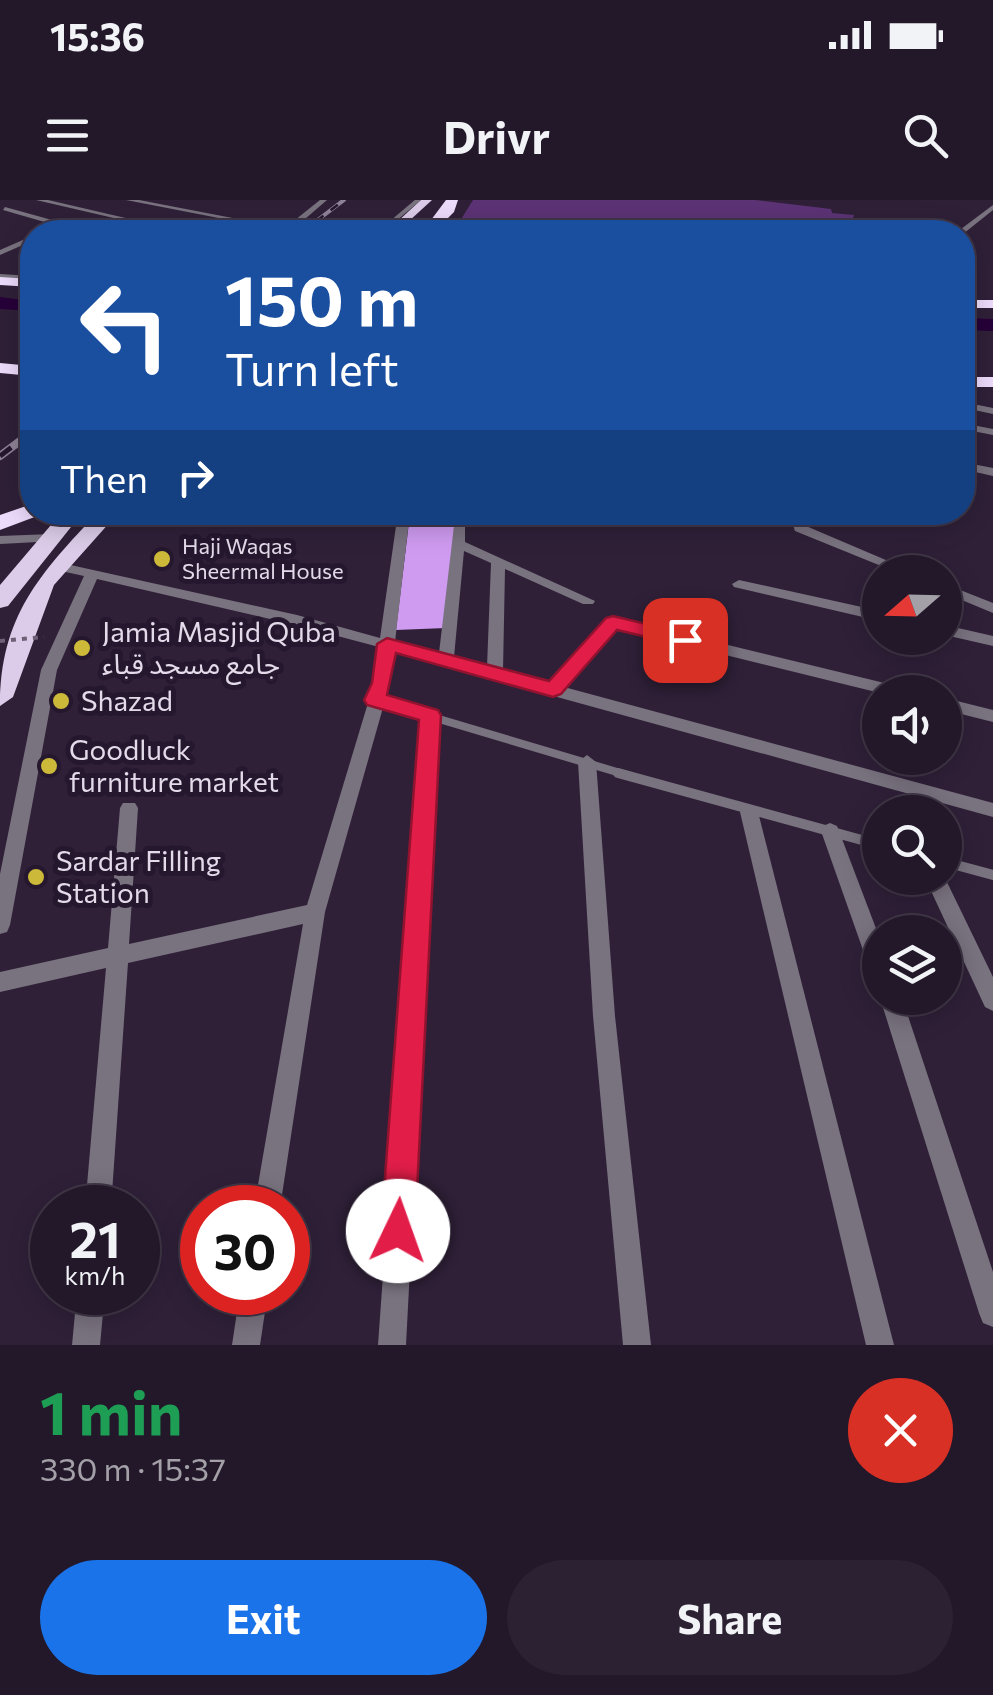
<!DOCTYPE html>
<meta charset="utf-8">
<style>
body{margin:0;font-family:Commissioner,"Noto Sans Arabic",sans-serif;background:#2b2132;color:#f1f3f6;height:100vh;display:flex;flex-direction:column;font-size:38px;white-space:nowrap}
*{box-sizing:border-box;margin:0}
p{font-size:32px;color:#a3a0a8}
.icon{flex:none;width:55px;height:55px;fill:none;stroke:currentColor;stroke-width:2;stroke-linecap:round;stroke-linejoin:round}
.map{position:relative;height:1145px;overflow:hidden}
.panel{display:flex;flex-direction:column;background:#23182a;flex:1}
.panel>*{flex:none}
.hud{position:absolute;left:20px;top:20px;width:955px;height:305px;border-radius:40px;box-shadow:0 5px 25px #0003,0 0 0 2px #403747;background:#1a4fa0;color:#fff;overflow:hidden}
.needle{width:65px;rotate:250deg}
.fabs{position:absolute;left:862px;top:355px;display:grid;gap:20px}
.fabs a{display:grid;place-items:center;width:100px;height:100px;border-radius:50%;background:#23182a;box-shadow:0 5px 25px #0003,0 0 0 2px #403747;font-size:50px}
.speed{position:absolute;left:30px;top:985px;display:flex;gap:20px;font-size:50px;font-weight:700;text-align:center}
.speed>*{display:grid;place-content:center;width:130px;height:130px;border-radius:50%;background:#23182a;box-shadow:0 5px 25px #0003,0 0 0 2px #403747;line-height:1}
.speed small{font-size:25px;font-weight:400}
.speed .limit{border:15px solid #d22;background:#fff;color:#111}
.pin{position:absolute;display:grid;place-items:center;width:85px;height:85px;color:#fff;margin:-42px;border-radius:20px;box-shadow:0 5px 15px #0006}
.me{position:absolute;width:110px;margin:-55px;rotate:3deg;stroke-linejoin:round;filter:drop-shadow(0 0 8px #0008)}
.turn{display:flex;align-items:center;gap:35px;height:210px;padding:0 40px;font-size:45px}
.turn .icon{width:130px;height:130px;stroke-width:2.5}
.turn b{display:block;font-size:70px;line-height:85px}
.then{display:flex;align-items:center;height:95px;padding:0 40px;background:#0003;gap:20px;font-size:38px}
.round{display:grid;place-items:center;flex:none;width:105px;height:105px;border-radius:52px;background:#2b2132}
.summary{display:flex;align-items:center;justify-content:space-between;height:170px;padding:0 40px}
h1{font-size:60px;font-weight:700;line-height:75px;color:#1e9e55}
.primary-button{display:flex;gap:20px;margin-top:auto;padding:20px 40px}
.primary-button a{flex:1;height:115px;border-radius:60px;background:#1a73e8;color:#fff;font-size:40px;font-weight:700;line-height:115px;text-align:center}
.primary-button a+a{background:#2b2132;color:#f1f3f6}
.status{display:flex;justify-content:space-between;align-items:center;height:70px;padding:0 50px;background:#23182a;direction:ltr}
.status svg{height:28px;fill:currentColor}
header{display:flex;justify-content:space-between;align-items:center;height:130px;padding:0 40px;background:#23182a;font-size:45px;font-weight:700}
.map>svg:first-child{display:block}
.green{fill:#5c3375}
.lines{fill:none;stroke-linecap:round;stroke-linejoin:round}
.river{fill:#260039;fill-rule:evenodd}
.building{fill:#cf9bf1}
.service-far2{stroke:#79727f;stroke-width:4}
.service-far1{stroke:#79727f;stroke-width:8}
.service{stroke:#79727f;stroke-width:10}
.minor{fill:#79727f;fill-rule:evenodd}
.trunk{fill:#dccce9;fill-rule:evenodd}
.motorway{fill:#eddbfb;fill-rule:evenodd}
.rail-far1-casing{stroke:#8f8397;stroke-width:4}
.rail-casing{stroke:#8f8397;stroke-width:8}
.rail-far1{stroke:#25172e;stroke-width:2.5;stroke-dasharray:9;stroke-linecap:butt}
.rail{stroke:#25172e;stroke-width:5;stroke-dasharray:14;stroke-linecap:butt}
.path-bridge{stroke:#6e6177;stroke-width:4;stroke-dasharray:5 6;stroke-linecap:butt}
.route{fill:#e11d48;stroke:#92132f;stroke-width:2.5}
.poi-dot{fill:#ccb939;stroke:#25172e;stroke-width:4}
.labels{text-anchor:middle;stroke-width:10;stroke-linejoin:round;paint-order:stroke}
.far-poi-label{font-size:22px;fill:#e3daea;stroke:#25172e;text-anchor:start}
.poi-label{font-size:28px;fill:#e3daea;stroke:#25172e;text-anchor:start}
</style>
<div class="status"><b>15:36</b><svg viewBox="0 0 49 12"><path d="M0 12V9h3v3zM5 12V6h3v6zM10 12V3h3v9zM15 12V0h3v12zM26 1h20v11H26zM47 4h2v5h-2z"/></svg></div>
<header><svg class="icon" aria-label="menu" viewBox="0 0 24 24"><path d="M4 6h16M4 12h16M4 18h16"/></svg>Drivr<svg class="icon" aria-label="search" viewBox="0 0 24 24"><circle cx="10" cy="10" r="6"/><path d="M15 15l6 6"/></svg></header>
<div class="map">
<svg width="993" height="1145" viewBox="0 0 993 1145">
<rect width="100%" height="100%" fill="#2f2038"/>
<!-- green -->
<polygon class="green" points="473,0 755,0 831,9 832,13 854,15 852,21 858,22 857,29 875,31 446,32 460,21"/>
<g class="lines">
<!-- river -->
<g class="river">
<polygon points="0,97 32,101 32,111 0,109"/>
<polygon points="962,118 993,119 993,131 962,130"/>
</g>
</g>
<!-- building -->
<polygon class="building" points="410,314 460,315 446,428 396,430"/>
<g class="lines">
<!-- service-far2 -->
<polyline class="service-far2" points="380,32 418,0"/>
<!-- service-far1 -->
<polyline class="service-far1" points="375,500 627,575"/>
<!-- service -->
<g class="service">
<polyline points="618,573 880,645"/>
<polyline points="945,662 993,675"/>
</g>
<!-- minor -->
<g class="minor">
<polygon points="36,0 48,0 186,32 174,32"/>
<polygon points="126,0 139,0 285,28 320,0 327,0 290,32"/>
<polygon points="993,5 993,10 963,34 957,32"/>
<polygon points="5,7 88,30 89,32 79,32 3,10"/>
<polygon points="32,36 32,41 0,55 0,50"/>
<polygon points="0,74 32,76 32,80 0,78"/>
<polygon points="978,205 993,208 993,214 974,210 974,206"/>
<polygon points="962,223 993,229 993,235 962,229"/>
<polygon points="962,262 993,268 993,276 962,269"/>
<path d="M398,312H410L395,442L439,453L455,317L465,314V342L595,401L593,404H583L505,369L503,471L549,483L608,419L613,417L905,488L907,492L880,493L616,428L564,487L993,603V617L394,452L390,483L325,712L280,1008H254L303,724L128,763L111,1008H85L106,768L0,792V772L108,748L120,608L123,603H135L138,608L129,744L307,705L374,483L379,447L296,425L97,379L57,470L10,725L7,732L0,734V674L41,470L84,376L52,369L50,366L57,362L297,415L380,438ZM464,351L491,363L487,467L454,457Z"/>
<polygon points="800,312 813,312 805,322 806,326 914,372 896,372 795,331 792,322"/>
<polygon points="52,334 57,335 57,341 0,344 0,336"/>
<polygon points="739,380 880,411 880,421 734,387 732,384"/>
<polygon points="945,384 993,403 993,413 945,393"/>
<polygon points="945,425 993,436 993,446 945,435"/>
<polygon points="945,498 993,510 993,522 945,510"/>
<polygon points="431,509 439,515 406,1145 378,1145 423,515"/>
<polygon points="587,555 596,562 615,816 651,1145 623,1145 593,816 578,562"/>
<polygon points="749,605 755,607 758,612 894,1145 866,1145 740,612 743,607"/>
<polygon points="830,623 837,626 839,631 880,739 880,777 873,774 869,767 821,631 823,626"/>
<polygon points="925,678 945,678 993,777 993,811 985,807"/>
<polygon points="880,798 902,798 993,1072 993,1127 983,1123 979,1113"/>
<polygon points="77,1092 105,1092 100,1145 72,1145"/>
<polygon points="240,1092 268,1092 260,1145 232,1145"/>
</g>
<!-- trunk -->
<g class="trunk">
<polygon points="421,0 432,0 397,32 386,32"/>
<polygon points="62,312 83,312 8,406 0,408 0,385"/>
<path d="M98,312H119L54,385L13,497L0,506C0,416 40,374 98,312Z"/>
</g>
<!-- motorway -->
<g class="motorway">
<polygon points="446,0 458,0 454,12 434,32 422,32"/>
<polygon points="0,77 32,79 32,87 0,85"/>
<rect x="962" y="100" width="31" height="8"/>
<polygon points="0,163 32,166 32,176 0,173"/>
<rect x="962" y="177" width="31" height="10"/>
<polygon points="32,304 32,312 40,315 0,330 0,315"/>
<polygon points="60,312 82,312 82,314 71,321"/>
</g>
<!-- rail-far1 casing -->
<g class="rail-far1-casing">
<polyline id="rail-far1" points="302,32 344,0"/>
</g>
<!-- rail casing -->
<g class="rail-casing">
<polyline id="rail" points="0,256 32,232"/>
</g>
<!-- rail-far1 -->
<use href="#rail-far1" class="rail-far1"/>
<!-- rail -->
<use href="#rail" class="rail"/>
<!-- path-bridge -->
<polyline class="path-bridge" points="0,441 44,437"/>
</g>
<!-- route -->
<polygon class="route" points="613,416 692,435 695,440 685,446 617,430 561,494 553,497 396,453 387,495 438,510 441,515 415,1031 410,1043 398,1048 386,1043 381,1031 419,520 367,505 364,500 372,483 377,444 387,438 549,481 606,418"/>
<!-- markers -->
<g class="poi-dot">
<circle cx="162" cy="359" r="10"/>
<circle cx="82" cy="448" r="10"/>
<circle cx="61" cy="501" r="10"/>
<circle cx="49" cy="566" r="10"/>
<circle cx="36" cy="677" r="10"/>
</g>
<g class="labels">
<!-- far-poi labels -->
<g class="far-poi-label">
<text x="182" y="354">Haji Waqas<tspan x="182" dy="25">Sheermal House</tspan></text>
</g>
<!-- poi labels -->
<g class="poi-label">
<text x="102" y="442">Jamia Masjid Quba<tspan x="102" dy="32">جامع مسجد قباء</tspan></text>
<text x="81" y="511">Shazad</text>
<text x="69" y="560">Goodluck<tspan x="69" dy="32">furniture market</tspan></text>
<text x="56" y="671">Sardar Filling<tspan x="56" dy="32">Station</tspan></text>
</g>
</g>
</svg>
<div class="fabs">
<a><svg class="needle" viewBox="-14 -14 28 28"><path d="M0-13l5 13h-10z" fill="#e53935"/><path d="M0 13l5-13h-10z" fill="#a3a0a8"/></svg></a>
<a><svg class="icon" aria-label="sound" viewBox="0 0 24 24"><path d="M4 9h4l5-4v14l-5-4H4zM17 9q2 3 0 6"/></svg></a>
<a><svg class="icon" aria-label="search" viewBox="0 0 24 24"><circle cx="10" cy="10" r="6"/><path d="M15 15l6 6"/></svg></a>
<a><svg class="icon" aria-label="layers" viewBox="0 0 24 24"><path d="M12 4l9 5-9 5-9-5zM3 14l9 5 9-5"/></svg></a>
</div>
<div class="speed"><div>21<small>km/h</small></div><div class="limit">30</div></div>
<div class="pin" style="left:685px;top:440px;background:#d93025"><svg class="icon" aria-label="arrive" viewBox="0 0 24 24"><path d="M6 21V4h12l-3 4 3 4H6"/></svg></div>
<svg class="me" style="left:398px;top:1031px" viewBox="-20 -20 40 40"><circle r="19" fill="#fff"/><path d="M0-13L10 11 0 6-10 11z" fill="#e11d48"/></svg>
<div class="hud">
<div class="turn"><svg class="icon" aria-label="left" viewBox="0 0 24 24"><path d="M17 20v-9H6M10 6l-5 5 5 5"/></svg><div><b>150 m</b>Turn left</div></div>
<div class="then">Then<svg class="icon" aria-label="right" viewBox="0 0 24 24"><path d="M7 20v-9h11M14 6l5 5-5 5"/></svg></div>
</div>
</div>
<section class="panel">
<div class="summary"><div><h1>1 min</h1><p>330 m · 15:37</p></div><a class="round" style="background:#d93025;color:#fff"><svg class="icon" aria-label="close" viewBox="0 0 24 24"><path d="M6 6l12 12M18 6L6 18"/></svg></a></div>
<div class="primary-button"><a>Exit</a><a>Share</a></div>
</section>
